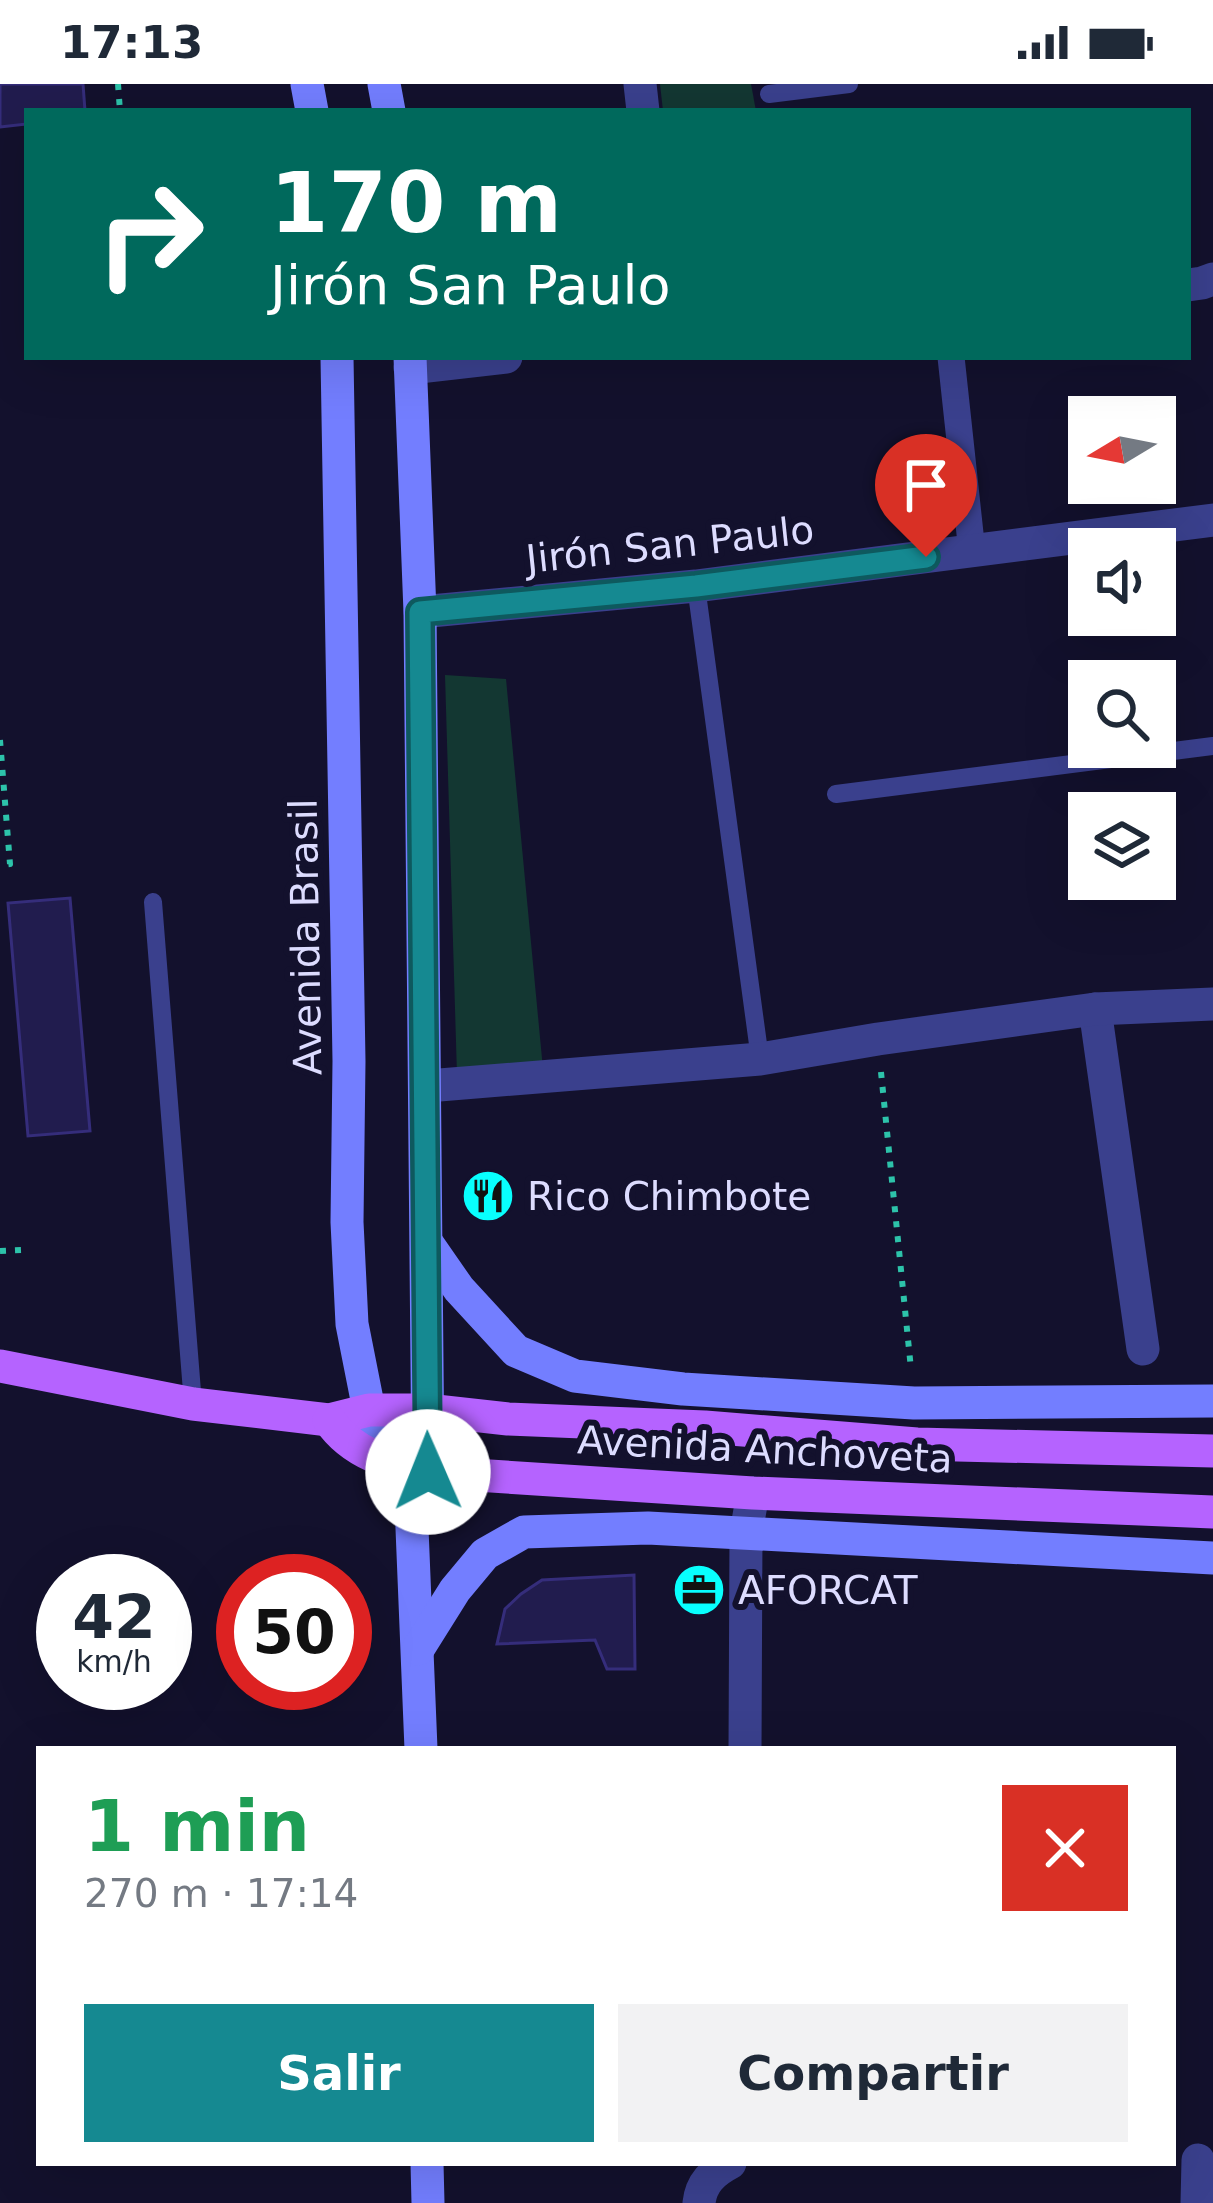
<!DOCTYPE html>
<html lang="es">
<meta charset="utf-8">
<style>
body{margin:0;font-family:"DejaVu Sans",sans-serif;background:#f2f2f3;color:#1f2937;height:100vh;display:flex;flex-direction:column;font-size:45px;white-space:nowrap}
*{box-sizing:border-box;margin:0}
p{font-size:39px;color:#747a83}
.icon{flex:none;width:66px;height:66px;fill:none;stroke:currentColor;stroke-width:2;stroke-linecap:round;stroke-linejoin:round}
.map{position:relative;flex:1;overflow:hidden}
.panel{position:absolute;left:36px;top:1662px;width:1140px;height:420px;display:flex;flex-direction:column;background:#fff;border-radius:0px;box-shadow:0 12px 48px #0002}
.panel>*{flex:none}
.top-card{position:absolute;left:24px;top:24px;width:1167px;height:252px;border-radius:0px;box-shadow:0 12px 48px #0002;background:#00695c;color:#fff;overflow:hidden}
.needle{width:78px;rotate:260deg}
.tools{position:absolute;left:1068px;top:312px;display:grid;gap:24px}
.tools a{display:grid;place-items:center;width:108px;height:108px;border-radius:0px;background:#fff;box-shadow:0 12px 48px #0002;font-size:60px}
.speed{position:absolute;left:36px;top:1470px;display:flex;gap:24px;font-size:60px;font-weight:700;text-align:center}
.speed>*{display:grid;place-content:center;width:156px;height:156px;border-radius:50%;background:#fff;box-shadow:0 12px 48px #0002;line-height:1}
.speed small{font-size:30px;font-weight:400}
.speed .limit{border:18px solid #d22;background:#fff;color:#111}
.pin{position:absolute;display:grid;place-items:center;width:102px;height:102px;color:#fff;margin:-123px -51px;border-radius:50% 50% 50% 0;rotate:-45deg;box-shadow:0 0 12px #0007}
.pin .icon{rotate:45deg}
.me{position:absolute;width:132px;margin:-66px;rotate:359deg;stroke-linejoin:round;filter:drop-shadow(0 0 9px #0008)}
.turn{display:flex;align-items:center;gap:42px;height:252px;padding:0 48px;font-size:54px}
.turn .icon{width:156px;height:156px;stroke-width:2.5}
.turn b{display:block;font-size:84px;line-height:102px}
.round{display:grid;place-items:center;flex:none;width:126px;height:126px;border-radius:0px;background:#f2f2f3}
.overview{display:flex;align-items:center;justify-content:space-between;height:204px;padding:0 48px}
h1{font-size:72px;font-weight:700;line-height:90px;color:#1e9e55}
.action{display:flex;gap:24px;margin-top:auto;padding:24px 48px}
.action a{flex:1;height:138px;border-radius:0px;background:#158991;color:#fff;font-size:48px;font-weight:700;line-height:138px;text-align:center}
.action a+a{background:#f2f2f3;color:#1f2937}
.status{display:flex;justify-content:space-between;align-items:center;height:84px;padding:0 60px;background:#fff;direction:ltr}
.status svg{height:33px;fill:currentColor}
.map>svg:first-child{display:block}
.green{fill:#133732}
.building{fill:#211c4e;stroke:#352d7b;stroke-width:3}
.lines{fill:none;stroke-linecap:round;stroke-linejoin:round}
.path{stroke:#2dc3aa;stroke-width:6;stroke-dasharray:6 9;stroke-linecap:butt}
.service{stroke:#3a408d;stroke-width:18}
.pedestrian{stroke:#3a408d;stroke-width:27}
.minor{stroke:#3a408d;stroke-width:33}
.secondary{stroke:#737eff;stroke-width:33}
.primary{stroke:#b563ff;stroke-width:33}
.route-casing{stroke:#0e595e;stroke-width:30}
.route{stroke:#158991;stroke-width:21}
.labels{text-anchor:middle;stroke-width:12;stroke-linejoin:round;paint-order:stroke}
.street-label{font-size:39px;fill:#dddcff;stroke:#13112d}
.poi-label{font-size:39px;fill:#dddcff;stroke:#13112d;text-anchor:start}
</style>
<div class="status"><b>17:13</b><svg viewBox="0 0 49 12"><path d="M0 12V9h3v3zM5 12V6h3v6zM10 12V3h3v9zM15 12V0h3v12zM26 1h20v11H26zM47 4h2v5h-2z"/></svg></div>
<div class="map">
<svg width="1213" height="2119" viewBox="0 0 1213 2119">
<rect width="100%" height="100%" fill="#13112d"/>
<!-- green -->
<g class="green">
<polygon points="660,0 751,0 756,27 663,27"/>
<polygon points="445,591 506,595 543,985 457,991"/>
</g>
<!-- building -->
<g class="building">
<polygon points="0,0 83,0 85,27 27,27 27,40 0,43"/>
<polygon points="70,814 90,1047 28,1052 8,819"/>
<polygon points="634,1491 635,1585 607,1585 595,1556 497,1560 505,1525 521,1510 542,1496"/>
</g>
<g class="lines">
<!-- path -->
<g class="path">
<polyline points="118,0 120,27"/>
<polyline points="0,656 10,780 0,781"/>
<polyline points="881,988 911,1285"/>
<polyline points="0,1167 23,1166"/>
</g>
<!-- service -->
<g class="service">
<polyline points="769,10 849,0"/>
<polyline points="696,502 760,975"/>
<polyline points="836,710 1213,662"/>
<polyline points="153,818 193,1320"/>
</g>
<!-- pedestrian -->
<polyline class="pedestrian" points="951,273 972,468"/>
<!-- minor -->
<g class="minor">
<polyline points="640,0 643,27"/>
<polyline points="1188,201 1202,199 1213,195"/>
<polyline points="410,284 506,273"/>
<polyline points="420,528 696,502 1213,436"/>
<polyline points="1095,925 1143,1265"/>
<polyline points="427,1002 760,975 878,955 1095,925 1213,920"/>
<polyline points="745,1665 746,1449 753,1409"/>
<path d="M699,2119C701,2099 713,2088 730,2079"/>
<polyline points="1197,2119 1198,2076"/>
</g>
<!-- secondary -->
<g class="secondary">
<polyline points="307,0 312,27"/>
<polyline points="384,0 389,27"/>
<polyline points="337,273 349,977 347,1138 352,1240 369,1326 384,1379 411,1420 421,1665"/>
<polyline points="410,273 420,528 428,1388 414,1414"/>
<polyline points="427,1159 459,1205 516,1267 575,1292 683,1305 914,1319 1213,1317"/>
<polyline points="418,1565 455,1506 485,1470 524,1448 648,1444 1213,1474"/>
<polyline points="427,2079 428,2119"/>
</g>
<!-- primary -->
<g class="primary">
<polyline points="0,1282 193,1320 329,1336 369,1326 427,1326 508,1335 705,1343 917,1360 1213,1367"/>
<path d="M329,1336C352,1370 390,1380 428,1388L753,1409L1213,1428"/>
</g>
</g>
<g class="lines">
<!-- route casing -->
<g class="route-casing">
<polyline id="route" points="428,1388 420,528 696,502 926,473"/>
</g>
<!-- route -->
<use href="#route" class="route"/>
</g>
<!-- icons -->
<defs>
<g id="restaurant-disc" transform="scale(2.7)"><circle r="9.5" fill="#08fffe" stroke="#13112d"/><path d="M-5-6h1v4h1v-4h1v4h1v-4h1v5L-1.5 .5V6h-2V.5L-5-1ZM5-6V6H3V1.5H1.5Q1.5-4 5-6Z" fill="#111"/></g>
<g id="office-disc" transform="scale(2.7)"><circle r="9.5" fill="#08fffe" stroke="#13112d"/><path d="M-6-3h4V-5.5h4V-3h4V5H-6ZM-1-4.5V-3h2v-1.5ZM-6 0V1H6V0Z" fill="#111"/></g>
</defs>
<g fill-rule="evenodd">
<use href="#restaurant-disc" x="488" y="1112"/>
<use href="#office-disc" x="699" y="1506"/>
</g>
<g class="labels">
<!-- street labels -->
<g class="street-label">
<text transform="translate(670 460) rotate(-6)" y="14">Jirón San Paulo</text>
<text transform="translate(305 853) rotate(-91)" y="14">Avenida Brasil</text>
<text transform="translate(765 1365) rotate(3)" y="14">Avenida Anchoveta</text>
</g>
<!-- poi labels -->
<g class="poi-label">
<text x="527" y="1126">Rico Chimbote</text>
<text x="738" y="1520">AFORCAT</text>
</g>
</g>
</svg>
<div class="tools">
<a><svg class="needle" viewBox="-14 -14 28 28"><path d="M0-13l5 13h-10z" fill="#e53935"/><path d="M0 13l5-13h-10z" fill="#747a83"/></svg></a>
<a><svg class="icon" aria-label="sound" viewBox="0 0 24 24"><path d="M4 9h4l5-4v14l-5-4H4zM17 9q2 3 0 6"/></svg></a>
<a><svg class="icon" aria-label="search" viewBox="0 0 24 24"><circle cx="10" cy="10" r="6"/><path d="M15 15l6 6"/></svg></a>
<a><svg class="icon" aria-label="layers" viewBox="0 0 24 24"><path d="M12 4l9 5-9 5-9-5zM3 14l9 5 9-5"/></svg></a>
</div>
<div class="speed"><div>42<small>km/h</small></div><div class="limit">50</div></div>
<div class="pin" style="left:926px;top:473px;background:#d93025"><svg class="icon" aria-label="arrive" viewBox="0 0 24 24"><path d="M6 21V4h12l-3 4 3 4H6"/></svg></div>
<svg class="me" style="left:428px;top:1388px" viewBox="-20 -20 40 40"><circle r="19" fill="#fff"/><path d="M0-13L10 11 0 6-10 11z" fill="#158991"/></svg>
<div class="top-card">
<div class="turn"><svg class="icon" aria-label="right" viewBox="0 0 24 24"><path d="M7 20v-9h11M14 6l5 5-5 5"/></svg><div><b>170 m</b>Jirón San Paulo</div></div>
</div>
<section class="panel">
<div class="overview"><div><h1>1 min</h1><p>270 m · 17:14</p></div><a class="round" style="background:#d93025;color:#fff"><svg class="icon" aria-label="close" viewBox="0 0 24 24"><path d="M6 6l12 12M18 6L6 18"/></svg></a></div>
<div class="action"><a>Salir</a><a>Compartir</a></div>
</section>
</div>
